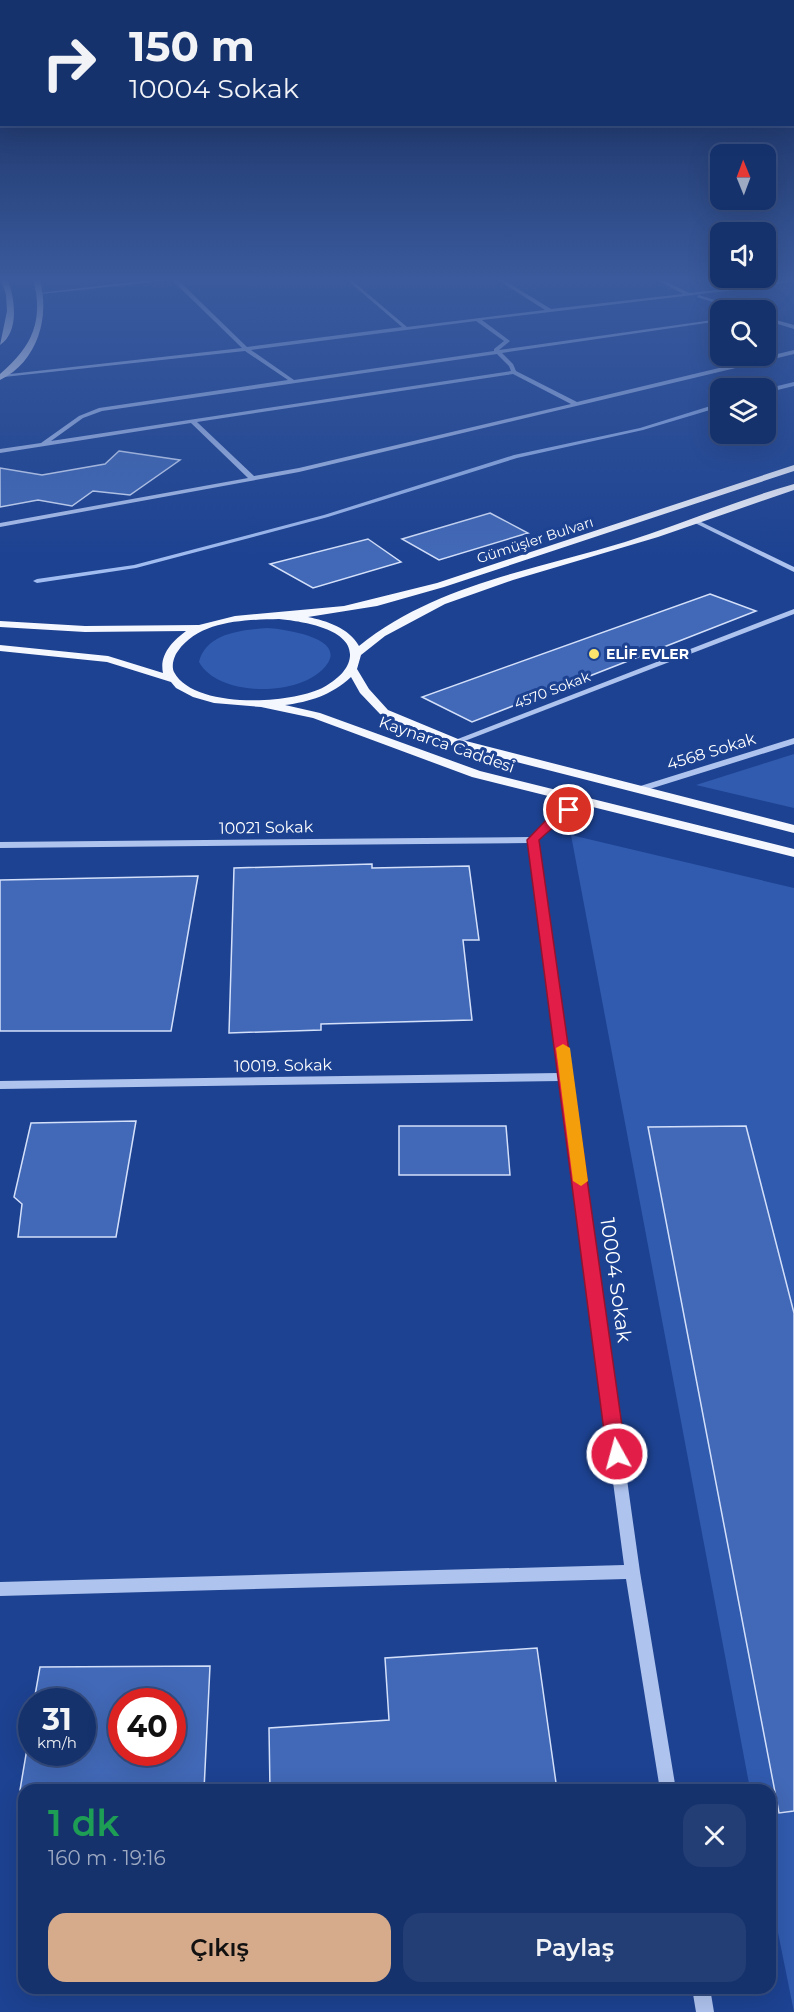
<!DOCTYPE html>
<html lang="tr">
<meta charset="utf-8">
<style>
body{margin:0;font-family:Montserrat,sans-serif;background:#233e75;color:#f1f3f6;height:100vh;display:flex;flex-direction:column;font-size:22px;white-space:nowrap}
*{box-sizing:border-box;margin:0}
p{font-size:20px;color:#9eaac2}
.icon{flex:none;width:33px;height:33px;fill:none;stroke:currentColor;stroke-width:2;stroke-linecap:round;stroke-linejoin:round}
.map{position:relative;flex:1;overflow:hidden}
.side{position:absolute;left:18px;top:1784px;width:758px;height:210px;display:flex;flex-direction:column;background:#16326d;border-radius:18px;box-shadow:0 6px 24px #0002,0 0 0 2px #354d80}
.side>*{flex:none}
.banner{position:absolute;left:0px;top:0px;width:795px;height:126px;box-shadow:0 6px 24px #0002,0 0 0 2px #354d80;background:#16326d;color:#f1f3f6;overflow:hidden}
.needle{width:39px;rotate:359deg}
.buttons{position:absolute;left:710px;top:144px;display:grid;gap:12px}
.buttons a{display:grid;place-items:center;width:66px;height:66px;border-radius:12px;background:#16326d;box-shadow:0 6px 24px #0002,0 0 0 2px #354d80;font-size:30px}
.speed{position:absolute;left:18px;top:1688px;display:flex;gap:12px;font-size:30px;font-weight:700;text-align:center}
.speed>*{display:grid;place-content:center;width:78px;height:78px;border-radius:50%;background:#16326d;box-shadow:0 6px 24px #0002,0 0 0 2px #354d80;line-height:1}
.speed small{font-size:15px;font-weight:400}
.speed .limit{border:9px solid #d22;background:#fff;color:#111}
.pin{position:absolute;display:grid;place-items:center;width:51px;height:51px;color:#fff;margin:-26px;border:3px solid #fff;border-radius:50%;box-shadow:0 2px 6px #0007}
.me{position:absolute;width:66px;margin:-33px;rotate:353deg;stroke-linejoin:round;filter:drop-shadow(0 0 4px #0008)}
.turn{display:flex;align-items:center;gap:21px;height:126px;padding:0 30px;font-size:27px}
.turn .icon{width:78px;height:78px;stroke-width:2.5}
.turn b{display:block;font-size:42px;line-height:51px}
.round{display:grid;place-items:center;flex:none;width:63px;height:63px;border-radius:18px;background:#233e75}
.summary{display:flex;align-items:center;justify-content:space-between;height:102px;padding:0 30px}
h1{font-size:36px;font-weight:600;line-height:45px;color:#1e9e55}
.primary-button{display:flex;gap:12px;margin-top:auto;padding:12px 30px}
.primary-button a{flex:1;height:69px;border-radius:18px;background:#d6ab8b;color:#111;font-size:24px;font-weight:600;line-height:69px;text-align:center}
.primary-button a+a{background:#233e75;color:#f1f3f6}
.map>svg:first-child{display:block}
.green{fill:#315baf}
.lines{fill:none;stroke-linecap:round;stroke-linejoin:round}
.stream{fill:#a1bcf0;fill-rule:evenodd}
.building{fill:#4269b7;stroke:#d4e0fa;stroke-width:1.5;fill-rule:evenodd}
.minor{fill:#aec3ee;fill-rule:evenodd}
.major{fill:#f5f7ff;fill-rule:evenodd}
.route{fill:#e11d48;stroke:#92132f;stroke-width:1.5}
.slow{fill:#f59e0b}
.poi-dot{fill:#fde46c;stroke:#1d4291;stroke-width:2}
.labels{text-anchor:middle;stroke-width:6;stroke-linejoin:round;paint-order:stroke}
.far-street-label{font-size:14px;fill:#fff;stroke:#1d4291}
.far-poi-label{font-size:14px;font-weight:bold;fill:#fff;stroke:#1d4291;text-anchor:start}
.street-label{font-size:16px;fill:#fff;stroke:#1d4291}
.near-street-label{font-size:20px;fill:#fff;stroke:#1d4291}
</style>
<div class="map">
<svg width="794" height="2012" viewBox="0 0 794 2012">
<rect width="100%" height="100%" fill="#1d4291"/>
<!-- green -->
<g class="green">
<path d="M267,628C283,629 352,638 324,668C298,697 218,697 199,662C206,633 241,630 267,628Z"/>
<polygon points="794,754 794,808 696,785"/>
<polygon points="571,835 794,888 794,2012 770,1893 770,1790 750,1789"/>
</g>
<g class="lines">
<!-- stream -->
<g class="stream">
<polygon points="794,382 794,386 765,393 765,389"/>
<polygon points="720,403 720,407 643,430 517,458 328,517 136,568 37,583 33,581 37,579 134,565 324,515 514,455 640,428"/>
</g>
</g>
<!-- building -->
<g class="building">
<polygon points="119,451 180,460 130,495 93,491 72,506 38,500 0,507 0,468 42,475 105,464"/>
<polygon points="490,513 528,533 439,560 402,539"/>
<polygon points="368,539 401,562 313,588 270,564"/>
<polygon points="710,594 756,611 472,722 422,697"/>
<polygon points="372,864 372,868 469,866 479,940 463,940 472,1020 321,1024 321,1030 229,1033 234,868"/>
<polygon points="198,876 171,1031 0,1031 0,880"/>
<polygon points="136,1121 116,1237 18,1237 22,1204 14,1197 31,1123"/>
<polygon points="399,1126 506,1126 510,1175 399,1175"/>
<polygon points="746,1126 794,1313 794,1811 779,1813 648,1127"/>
<polygon points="537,1648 557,1790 270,1790 269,1728 389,1720 385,1658"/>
<path d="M210,1666L204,1790H20L32,1719V1752H82V1701H34L40,1667ZM122,1701H172V1752H122Z"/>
</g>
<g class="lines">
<!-- minor -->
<g class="minor">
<path d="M167,278H178L177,279L247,347L402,327L345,278H349L407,327L545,310L495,278H500L551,309L683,294L654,278H659L689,293L760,285L794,279V281L760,287L482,320L510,341L499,350L720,319V321L502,353L513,364L516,371L577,402L794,350V354L299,472L0,527V523L248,478L191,423L0,453V449L41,443L79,416L99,408L288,380L245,351L4,377L1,375L242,348L172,280L41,294L39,293ZM476,321L504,341L494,349V351L294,380L251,350ZM497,354L509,366L511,371L51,441L83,418L102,411ZM513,374L571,404L299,468L254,476L197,422Z"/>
<polygon points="699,295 743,309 743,310 738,310 697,297"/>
<polygon points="765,317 794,325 794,329 765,320"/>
<polygon points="695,521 699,521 794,567 794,572 695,523"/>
<polygon points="794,609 794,614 457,744 454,745 450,742"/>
<polygon points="794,738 794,744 640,792 634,792 633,790 634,788"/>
<polygon points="583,798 587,801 586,803 557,820 538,840 570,1074 573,1077 571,1080 640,1572 676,1790 660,1790 626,1579 0,1596 0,1582 624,1565 560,1081 0,1089 0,1081 559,1073 529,843 0,848 0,842 531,837 551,816"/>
<polygon points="692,1988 710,1988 714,2012 696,2012"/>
</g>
<!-- major -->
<g class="major">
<path d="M1,278H7C15,297 20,332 0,345L7,311L6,295Z"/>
<path d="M33,278H39C51,315 38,362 0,380V374C33,346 44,320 33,278Z"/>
<path d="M794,465V471L444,587L377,606L308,617C327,621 349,628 359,646C434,585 534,570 625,542C682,524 737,500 794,484V490L658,537L513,580L445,604L385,636L361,655L357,669L369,689L388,710L458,739L794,825V833L450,745L380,714L360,693L351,677C332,695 309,702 285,705L320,713L480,771L794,849V857L472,777L313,718L261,707L214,703L193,697L176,688L171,682L107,662L0,651V645L108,656L163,673C159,654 173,641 186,631L85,632L0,627V621L85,626L199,625L235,616L344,606L437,583ZM279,619C299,621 352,628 350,656C349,670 336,680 324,687C293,704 194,710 174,672C171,666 174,656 178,651C200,620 245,620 279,619Z"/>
</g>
</g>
<!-- sky -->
<linearGradient id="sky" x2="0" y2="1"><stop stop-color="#102450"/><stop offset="0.5" stop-color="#3a5a9d"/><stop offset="1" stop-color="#3a5a9d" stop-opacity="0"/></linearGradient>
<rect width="794" height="559" fill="url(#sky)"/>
<!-- route -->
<path class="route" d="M569,806L575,810C564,820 550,829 539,840L626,1454L623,1460L617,1462L610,1460L607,1454L527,840L550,816Z"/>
<!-- slow -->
<polygon class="slow" points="563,1044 570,1048 588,1181 581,1186 573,1181 556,1048"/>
<!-- markers -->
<circle class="poi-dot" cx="594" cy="654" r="6"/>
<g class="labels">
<!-- far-street labels -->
<g class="far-street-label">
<text transform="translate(535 540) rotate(-18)" y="5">Gümüşler Bulvarı</text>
<text transform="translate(552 690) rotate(-21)" y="5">4570 Sokak</text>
</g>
<!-- far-poi labels -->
<g class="far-poi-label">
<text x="606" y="659">ELİF EVLER</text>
</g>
<!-- street labels -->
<g class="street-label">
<text transform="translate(447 744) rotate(19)" y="6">Kaynarca Caddesi</text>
<text transform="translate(711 751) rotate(-17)" y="6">4568 Sokak</text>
<text transform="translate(266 827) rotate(-1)" y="6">10021 Sokak</text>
<text transform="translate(283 1065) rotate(-1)" y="6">10019. Sokak</text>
</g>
<!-- near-street labels -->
<g class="near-street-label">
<text transform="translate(616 1280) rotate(82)" y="7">10004 Sokak</text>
</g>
</g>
</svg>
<div class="buttons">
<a><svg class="needle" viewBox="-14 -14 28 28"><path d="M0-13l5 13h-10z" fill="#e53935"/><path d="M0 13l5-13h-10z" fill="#9eaac2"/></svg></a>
<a><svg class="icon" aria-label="sound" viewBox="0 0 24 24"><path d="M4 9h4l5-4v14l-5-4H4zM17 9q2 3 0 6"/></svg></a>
<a><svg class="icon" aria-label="search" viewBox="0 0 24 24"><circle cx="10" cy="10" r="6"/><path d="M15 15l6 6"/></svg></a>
<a><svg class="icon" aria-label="layers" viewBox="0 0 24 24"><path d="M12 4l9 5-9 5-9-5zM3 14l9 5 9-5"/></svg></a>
</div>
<div class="speed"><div>31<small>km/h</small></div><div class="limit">40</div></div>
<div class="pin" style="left:569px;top:810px;background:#d93025"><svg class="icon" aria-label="arrive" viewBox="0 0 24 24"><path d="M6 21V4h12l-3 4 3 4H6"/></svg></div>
<svg class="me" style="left:617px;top:1454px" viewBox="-20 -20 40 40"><circle r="17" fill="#e11d48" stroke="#fff" stroke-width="3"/><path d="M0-11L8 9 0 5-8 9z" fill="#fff"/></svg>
<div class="banner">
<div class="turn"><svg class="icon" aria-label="right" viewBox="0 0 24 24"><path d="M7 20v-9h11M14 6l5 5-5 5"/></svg><div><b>150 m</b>10004 Sokak</div></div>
</div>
<section class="side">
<div class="summary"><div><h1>1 dk</h1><p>160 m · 19:16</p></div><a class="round"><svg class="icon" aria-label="close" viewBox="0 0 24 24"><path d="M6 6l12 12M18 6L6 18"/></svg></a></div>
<div class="primary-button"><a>Çıkış</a><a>Paylaş</a></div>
</section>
</div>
